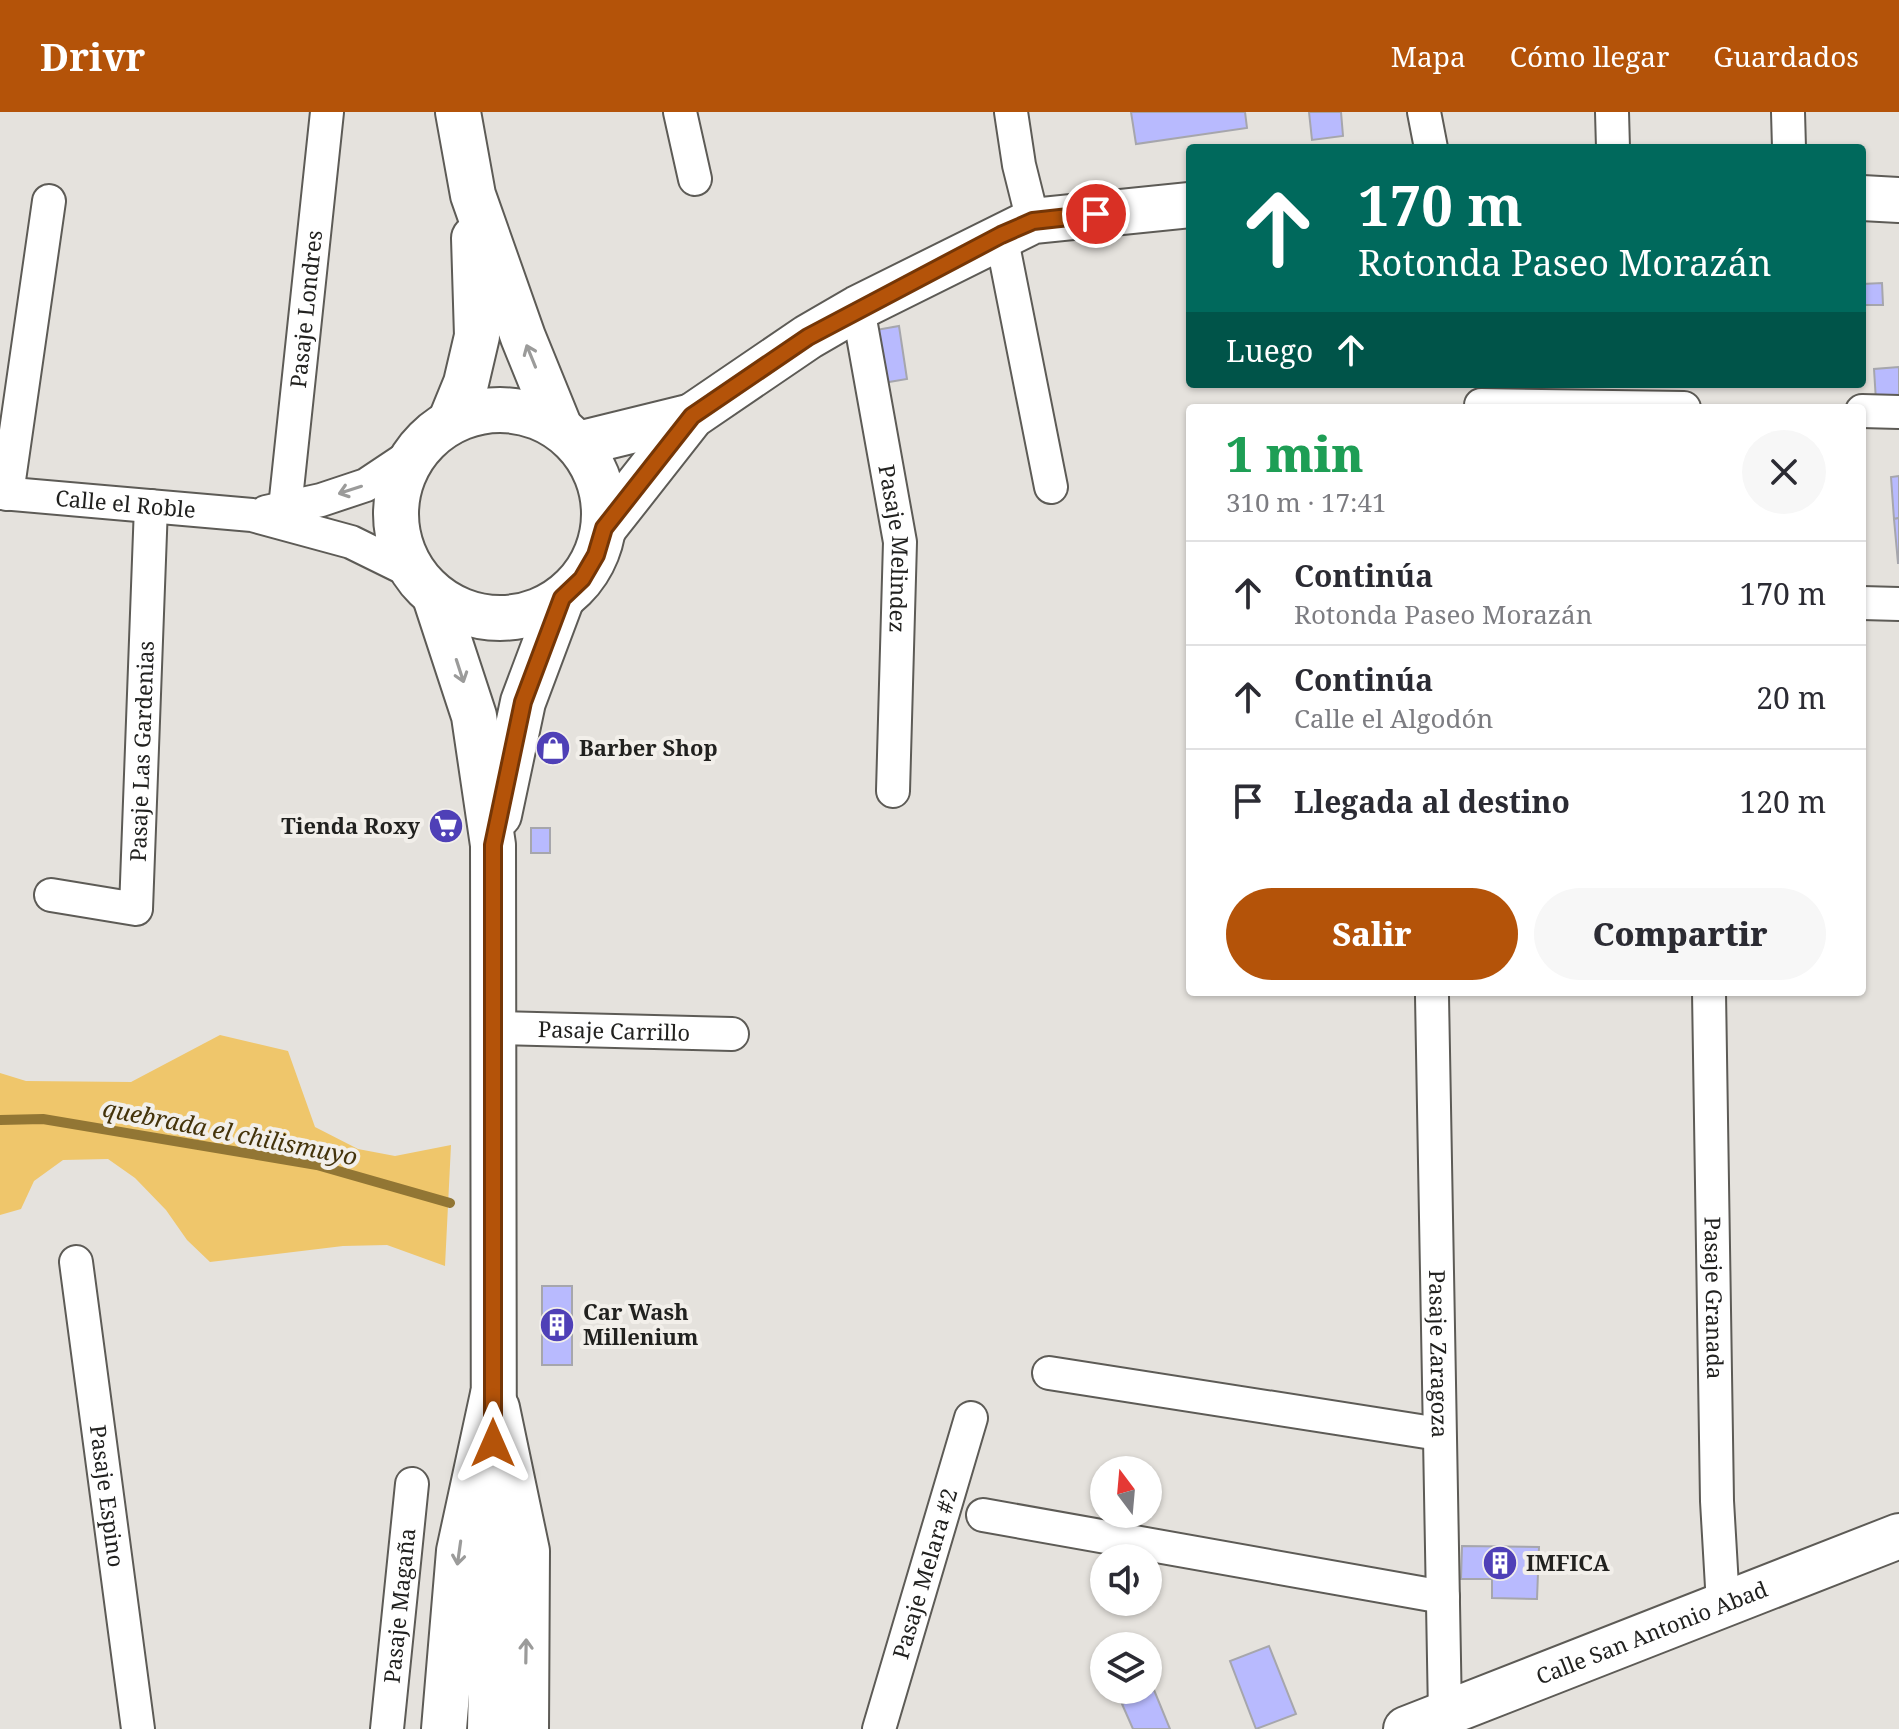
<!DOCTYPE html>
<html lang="es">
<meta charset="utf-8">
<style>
body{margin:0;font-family:"Noto Serif",serif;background:#f7f7f7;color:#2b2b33;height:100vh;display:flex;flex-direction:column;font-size:30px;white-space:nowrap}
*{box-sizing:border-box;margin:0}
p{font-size:26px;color:#7c7c81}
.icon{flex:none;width:44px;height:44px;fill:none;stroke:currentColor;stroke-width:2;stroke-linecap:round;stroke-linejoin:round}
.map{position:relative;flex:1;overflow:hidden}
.details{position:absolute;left:1186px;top:292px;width:680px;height:592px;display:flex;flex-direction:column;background:#fff;border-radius:8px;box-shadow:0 2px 6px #0004}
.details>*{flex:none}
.hud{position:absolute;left:1186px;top:32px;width:680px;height:244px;border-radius:8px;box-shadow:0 2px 6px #0004;background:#00695c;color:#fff;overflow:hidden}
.needle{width:52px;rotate:344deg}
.tools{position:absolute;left:1090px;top:1344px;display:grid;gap:16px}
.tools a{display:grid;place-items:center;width:72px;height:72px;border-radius:50%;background:#fff;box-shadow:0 2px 6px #0004;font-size:40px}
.pin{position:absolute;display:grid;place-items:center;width:68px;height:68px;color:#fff;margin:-34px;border:4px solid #fff;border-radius:50%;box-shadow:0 2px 8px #0007}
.me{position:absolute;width:88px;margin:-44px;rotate:0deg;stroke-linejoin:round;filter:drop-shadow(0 0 6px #0008)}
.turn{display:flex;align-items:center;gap:28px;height:168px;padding:0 40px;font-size:36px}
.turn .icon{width:104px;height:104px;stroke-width:2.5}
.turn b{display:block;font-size:56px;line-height:68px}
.then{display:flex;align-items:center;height:76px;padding:0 40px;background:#0003;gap:16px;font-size:30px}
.round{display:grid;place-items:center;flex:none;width:84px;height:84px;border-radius:42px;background:#f7f7f7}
.summary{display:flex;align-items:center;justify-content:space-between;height:136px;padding:0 40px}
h1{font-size:48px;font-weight:800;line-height:60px;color:#1e9e55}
.action{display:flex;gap:16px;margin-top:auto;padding:16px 40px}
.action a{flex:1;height:92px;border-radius:48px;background:#b45309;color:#fff;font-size:32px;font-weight:800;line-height:92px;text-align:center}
.action a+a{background:#f7f7f7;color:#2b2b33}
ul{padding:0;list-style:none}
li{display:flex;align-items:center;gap:24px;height:104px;padding:0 40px;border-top:2px solid #e1e1e2}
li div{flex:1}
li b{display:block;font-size:30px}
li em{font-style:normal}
header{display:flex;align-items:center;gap:48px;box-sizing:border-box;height:112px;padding:0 40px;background:#b45309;color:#fff}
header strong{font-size:38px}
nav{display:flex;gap:44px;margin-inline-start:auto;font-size:28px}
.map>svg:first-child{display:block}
.green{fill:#efc66b}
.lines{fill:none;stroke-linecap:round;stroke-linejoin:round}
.stream{stroke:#927634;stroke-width:10}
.building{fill:#b8bafe;stroke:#a6a6ac;stroke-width:2}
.street-casing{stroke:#5d5b56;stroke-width:36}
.secondary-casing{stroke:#5d5b56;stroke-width:48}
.primary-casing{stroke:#5d5b56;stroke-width:48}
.street{stroke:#fff;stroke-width:32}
.secondary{stroke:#fff;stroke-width:44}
.primary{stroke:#fff;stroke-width:44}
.oneway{stroke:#9b9b9a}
.route-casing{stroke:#753606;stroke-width:20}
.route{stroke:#b45309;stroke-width:14}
.labels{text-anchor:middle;stroke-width:8;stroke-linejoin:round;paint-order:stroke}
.street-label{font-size:22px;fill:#21211f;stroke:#f2efea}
.poi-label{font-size:22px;font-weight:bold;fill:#21211f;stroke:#f2efea;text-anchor:start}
.water-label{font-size:24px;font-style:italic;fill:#44330b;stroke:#f2efea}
</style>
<header>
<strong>Drivr</strong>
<nav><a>Mapa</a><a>Cómo llegar</a><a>Guardados</a></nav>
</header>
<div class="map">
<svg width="1899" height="1617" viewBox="0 0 1899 1617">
<rect width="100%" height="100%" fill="#e5e2dd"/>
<!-- green -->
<polygon class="green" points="220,923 288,939 315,1015 358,1037 395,1044 451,1033 445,1154 387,1133 343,1134 210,1150 187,1128 166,1098 135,1066 108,1047 63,1048 34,1069 21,1097 0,1103 0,961 26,969 131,970"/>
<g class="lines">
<!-- stream -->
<polyline class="stream" points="0,1008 43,1007 317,1053 450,1091"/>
</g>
<!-- building -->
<g class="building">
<polygon points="1131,0 1245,0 1247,16 1136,32"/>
<polygon points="1309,0 1341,0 1343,24 1312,28"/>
<polygon points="1882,171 1883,193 1862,193 1862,172"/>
<polygon points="899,214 907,267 883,271 876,218"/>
<polygon points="1899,255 1899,288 1876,289 1874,257"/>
<polygon points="1899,364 1899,406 1894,407 1891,365"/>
<polygon points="1899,406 1899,451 1898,451 1894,407"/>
<polygon points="564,628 565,642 542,644 540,630"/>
<polygon points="456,703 457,723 437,725 435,704"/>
<rect x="531" y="716" width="19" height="25"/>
<rect x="542" y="1174" width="30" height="79"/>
<polygon points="1462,1434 1539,1435 1537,1487 1492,1486 1492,1467 1461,1467"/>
<polygon points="1269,1534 1296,1602 1256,1617 1230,1549"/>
<polygon points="1154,1578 1170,1617 1133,1617 1122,1592"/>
</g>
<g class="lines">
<!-- street casing -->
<g class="street-casing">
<g id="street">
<polyline points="680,0 695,67"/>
<polyline points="1011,0 1019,53 1033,109"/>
<polyline points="1424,0 1431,36"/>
<polyline points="1612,0 1613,36"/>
<polyline points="1788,0 1789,36"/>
<polyline points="1001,123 1051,375"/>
<path id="s1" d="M858,196L900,430L893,679"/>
<polyline points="1481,293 1684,296"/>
<polyline points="1862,299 1899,300"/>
<path id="s2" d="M0,381L252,403L351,430L412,460"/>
<polyline points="7,382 49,89"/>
<path id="s3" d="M285,396L327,0"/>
<polyline points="266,400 321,388 366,373 417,339"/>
<polyline points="1862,491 1899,492"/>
<path id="s4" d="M51,783L136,797L151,394"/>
<path id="s5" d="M1709,880L1717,1389L1723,1492"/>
<path id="s6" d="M1432,884L1445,1602"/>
<path id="s7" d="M494,916L732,922"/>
<path id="s8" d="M76,1150L138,1617"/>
<polyline points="1049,1261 1439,1322"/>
<polyline points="983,1403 1443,1485"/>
<path id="s9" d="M387,1617L412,1372"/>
<path id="s10" d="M879,1617L971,1306"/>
</g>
</g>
<!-- secondary casing -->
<g class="secondary-casing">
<g id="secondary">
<polyline points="458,0 473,83 523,225 560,316"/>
<polyline points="1862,86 1899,88"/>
<circle cx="500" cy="402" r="104"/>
<polyline points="450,310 466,271 477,224 474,126"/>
<polyline points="578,332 692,304"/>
<polyline points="604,416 692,304 808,225 858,196 1033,109 1190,93"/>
<polyline points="435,485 474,604 493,733 494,1435 490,1617"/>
<polyline points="499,703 523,590 562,486"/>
</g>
</g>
<!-- primary casing -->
<g class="primary-casing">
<g id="primary">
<polyline points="497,1296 527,1439 526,1617"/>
<polyline points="444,1617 459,1439 493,1282"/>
<path id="s11" d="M1406,1617L1899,1424"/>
</g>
</g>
<!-- street -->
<use href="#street" class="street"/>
<!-- secondary -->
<use href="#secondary" class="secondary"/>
<!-- primary -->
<use href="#primary" class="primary"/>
</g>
<!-- one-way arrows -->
<defs><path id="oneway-shaft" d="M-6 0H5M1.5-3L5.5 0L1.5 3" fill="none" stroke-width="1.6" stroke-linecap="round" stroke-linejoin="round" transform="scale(2)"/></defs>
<g class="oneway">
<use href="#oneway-shaft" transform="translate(531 244) rotate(-112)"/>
<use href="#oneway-shaft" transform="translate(350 378) rotate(162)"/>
<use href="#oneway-shaft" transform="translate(460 559) rotate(72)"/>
<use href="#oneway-shaft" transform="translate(459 1441) rotate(98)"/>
<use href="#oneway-shaft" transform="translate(526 1539) rotate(-89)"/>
</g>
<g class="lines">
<!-- route casing -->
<g class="route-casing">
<polyline id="route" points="493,1331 493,733 523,590 562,486 582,467 596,443 604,416 692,304 808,225 1001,123 1033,109 1096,102"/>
</g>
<!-- route -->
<use href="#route" class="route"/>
</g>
<!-- icons -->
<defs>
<g id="shop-disc" transform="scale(1.8)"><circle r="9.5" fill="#4f40b7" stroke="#f2efea"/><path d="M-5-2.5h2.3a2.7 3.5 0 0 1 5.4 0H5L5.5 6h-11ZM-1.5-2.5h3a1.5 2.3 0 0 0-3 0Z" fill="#fff"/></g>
<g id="supermarket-disc" transform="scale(1.8)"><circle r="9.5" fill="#4f40b7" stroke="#f2efea"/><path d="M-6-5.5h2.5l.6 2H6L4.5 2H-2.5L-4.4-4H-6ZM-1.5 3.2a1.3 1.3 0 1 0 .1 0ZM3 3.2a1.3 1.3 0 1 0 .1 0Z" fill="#fff"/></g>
<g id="building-disc" transform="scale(1.8)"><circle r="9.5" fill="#4f40b7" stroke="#f2efea"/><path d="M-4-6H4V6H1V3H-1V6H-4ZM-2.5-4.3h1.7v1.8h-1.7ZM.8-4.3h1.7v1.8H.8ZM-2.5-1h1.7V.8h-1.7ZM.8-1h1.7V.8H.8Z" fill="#fff"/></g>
</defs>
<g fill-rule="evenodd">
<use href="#shop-disc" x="553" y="636"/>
<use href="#supermarket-disc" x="446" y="714"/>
<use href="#building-disc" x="557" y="1213"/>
<use href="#building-disc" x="1500" y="1451"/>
</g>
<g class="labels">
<!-- street labels -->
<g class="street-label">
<text dy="8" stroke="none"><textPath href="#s3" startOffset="200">Pasaje Londres</textPath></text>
<text dy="8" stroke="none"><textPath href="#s2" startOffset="126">Calle el Roble</textPath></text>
<text dy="8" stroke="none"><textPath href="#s1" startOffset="244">Pasaje Melindez</textPath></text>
<text dy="8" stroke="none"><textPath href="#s4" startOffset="244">Pasaje Las Gardenias</textPath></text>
<text dy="8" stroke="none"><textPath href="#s7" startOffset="120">Pasaje Carrillo</textPath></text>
<text dy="8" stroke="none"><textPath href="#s5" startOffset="306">Pasaje Granada</textPath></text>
<text dy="8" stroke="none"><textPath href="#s6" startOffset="358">Pasaje Zaragoza</textPath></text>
<text dy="8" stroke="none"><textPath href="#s8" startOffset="236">Pasaje Espino</textPath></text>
<text dy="8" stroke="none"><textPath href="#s10" startOffset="162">Pasaje Melara #2</textPath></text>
<text dy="8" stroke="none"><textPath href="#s9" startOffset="124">Pasaje Magaña</textPath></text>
<text dy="8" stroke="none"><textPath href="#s11" startOffset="264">Calle San Antonio Abad</textPath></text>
</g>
<!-- poi labels -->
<g class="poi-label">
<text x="579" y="644">Barber Shop</text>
<text x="420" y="722" text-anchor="end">Tienda Roxy</text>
<text x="583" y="1208">Car Wash<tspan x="583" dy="25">Millenium</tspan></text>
<text x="1526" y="1459">IMFICA</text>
</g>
<!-- water labels -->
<g class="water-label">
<text transform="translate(230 1021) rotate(11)" y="8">quebrada el chilismuyo</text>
</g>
</g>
</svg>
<div class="tools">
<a><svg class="needle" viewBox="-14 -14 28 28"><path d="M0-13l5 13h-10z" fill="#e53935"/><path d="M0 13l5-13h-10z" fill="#7c7c81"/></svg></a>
<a><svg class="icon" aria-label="sound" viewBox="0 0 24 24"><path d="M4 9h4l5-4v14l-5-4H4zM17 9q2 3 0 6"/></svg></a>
<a><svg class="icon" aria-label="layers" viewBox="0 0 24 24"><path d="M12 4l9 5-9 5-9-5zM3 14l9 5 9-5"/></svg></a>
</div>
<div class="pin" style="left:1096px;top:102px;background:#d93025"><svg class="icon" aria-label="arrive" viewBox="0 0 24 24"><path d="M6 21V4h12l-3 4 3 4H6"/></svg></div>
<svg class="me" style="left:493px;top:1331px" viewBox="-20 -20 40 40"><path d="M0-17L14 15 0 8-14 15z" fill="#b45309" stroke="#fff" stroke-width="4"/></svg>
<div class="hud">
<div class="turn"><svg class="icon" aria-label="ahead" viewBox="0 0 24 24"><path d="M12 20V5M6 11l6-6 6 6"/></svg><div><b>170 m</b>Rotonda Paseo Morazán</div></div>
<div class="then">Luego<svg class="icon" aria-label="ahead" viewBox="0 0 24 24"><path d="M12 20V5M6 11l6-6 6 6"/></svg></div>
</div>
<section class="details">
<div class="summary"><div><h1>1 min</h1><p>310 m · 17:41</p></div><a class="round"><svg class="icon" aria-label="close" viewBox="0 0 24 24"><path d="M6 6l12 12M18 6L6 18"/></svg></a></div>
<ul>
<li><svg class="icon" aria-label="ahead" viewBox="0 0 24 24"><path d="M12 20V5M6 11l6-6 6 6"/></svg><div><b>Continúa</b><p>Rotonda Paseo Morazán</p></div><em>170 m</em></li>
<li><svg class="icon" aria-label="ahead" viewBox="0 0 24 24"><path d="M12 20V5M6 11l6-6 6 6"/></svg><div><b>Continúa</b><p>Calle el Algodón</p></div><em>20 m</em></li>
<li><svg class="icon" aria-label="arrive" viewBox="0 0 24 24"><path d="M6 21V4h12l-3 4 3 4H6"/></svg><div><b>Llegada al destino</b></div><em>120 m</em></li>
</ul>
<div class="action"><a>Salir</a><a>Compartir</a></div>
</section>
</div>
